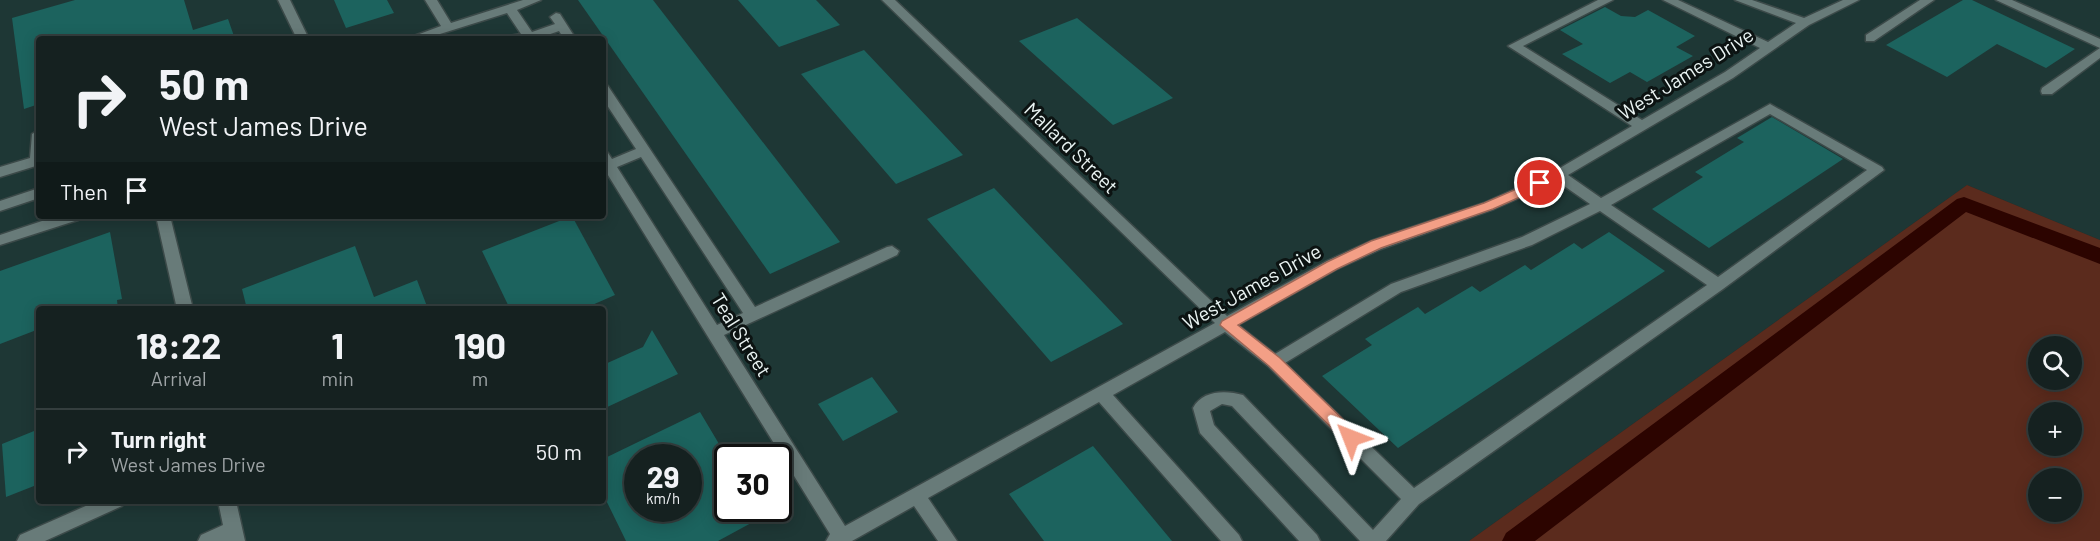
<!DOCTYPE html>
<meta charset="utf-8">
<style>
body{margin:0;font-family:Barlow,sans-serif;background:#1e2929;color:#f1f3f6;height:100vh;display:flex;flex-direction:column;font-size:22px;white-space:nowrap}
*{box-sizing:border-box;margin:0}
p{font-size:20px;color:#9da3a5}
.icon{flex:none;width:33px;height:33px;fill:none;stroke:currentColor;stroke-width:2;stroke-linecap:round;stroke-linejoin:round}
.map{position:relative;flex:1;overflow:hidden}
.sheet{position:absolute;left:36px;top:306px;width:570px;height:198px;display:flex;flex-direction:column;background:#152120;border-radius:6px;box-shadow:0 3px 15px #0003,0 0 0 2px #343e3e}
.sheet>*{flex:none}
.hud{position:absolute;left:36px;top:36px;width:570px;height:183px;border-radius:6px;box-shadow:0 3px 15px #0003,0 0 0 2px #343e3e;background:#152120;color:#f1f3f6;overflow:hidden}
.buttons{position:absolute;left:2028px;top:336px;display:grid;gap:12px}
.buttons a{display:grid;place-items:center;width:54px;height:54px;border-radius:50%;background:#152120;box-shadow:0 3px 15px #0003,0 0 0 2px #343e3e;font-size:30px}
.speed{position:absolute;left:624px;top:444px;display:flex;gap:12px;font-size:30px;font-weight:700;text-align:center}
.speed>*{display:grid;place-content:center;width:78px;height:78px;border-radius:50%;background:#152120;box-shadow:0 3px 15px #0003,0 0 0 2px #343e3e;line-height:1}
.speed small{font-size:15px;font-weight:400}
.speed .limit{border:3px solid #111;border-radius:9px;background:#fff;color:#111}
.pin{position:absolute;display:grid;place-items:center;width:51px;height:51px;color:#fff;margin:-26px;border:3px solid #fff;border-radius:50%;box-shadow:0 2px 6px #0007}
.me{position:absolute;width:66px;margin:-33px;rotate:315deg;stroke-linejoin:round;filter:drop-shadow(0 0 4px #0008)}
.turn{display:flex;align-items:center;gap:21px;height:126px;padding:0 24px;font-size:27px}
.turn .icon{width:78px;height:78px;stroke-width:2.5}
.turn b{display:block;font-size:42px;line-height:51px}
.then{display:flex;align-items:center;height:57px;padding:0 24px;background:#0003;gap:12px;font-size:22px}
.eta{display:flex;justify-content:space-evenly;align-items:center;height:102px;text-align:center}
.eta b{font-size:36px;font-weight:700;line-height:42px}
ul{padding:0;list-style:none}
li{display:flex;align-items:center;gap:18px;height:84px;padding:0 24px;border-top:2px solid #343e3e}
li div{flex:1}
li b{display:block;font-size:22px}
li em{font-style:normal}
.map>svg:first-child{display:block}
.built{fill:#1e3735;fill-rule:evenodd}
.green{fill:#5b2b1d;fill-rule:evenodd}
.lines{fill:none;stroke-linecap:round;stroke-linejoin:round}
.canal{fill:#2c0400;fill-rule:evenodd}
.building{fill:#1c635e;fill-rule:evenodd}
.minor-casing{stroke:#3c4a49;stroke-width:3}
.minor{fill:#687b79;fill-rule:evenodd}
.route{fill:#f39f86;stroke:#9e6757;stroke-width:1.5}
.labels{text-anchor:middle;stroke-width:6;stroke-linejoin:round;paint-order:stroke}
.street-label{font-size:20px;fill:#eaf4f3;stroke:#0c1312}
</style>
<div class="map">
<svg width="2100" height="541" viewBox="0 0 2100 541">
<rect width="100%" height="100%" fill="#1c2c2b"/>
<!-- built -->
<path class="built" d="M0,0H2100V240L1967,185L1469,541H0ZM39,39H603V216H39ZM39,309H603V501H39ZM638,458H688V508H638ZM728,458H778V508H728Z"/>
<!-- green -->
<path class="green" d="M1967,185L2100,240V541H1469ZM2038,346H2072V380H2038ZM2038,412H2072V446H2038ZM2038,478H2072V512H2038Z"/>
<g class="lines">
<!-- canal -->
<polygon class="canal" points="1964,197 2100,248 2100,264 1966,212 1535,541 1502,541 1506,533 1957,199"/>
</g>
<!-- building -->
<g class="building">
<polygon points="75,0 184,0 193,30 228,19 235,39 39,39 39,104 24,109 12,18"/>
<polygon points="334,0 387,0 394,13 346,28"/>
<polygon points="578,0 653,0 840,242 770,274"/>
<polygon points="738,0 816,0 840,25 779,47"/>
<polygon points="1963,0 1972,0 2075,49 2046,68 1997,44 1947,77 1886,45"/>
<polygon points="1605,7 1621,16 1635,17 1648,10 1695,36 1676,47 1693,56 1647,82 1630,72 1610,83 1562,54 1583,44 1560,30"/>
<polygon points="1077,18 1173,98 1113,125 1019,41"/>
<polygon points="864,50 963,155 896,184 801,74"/>
<polygon points="1772,117 1843,159 1709,248 1652,209 1703,177 1695,172 1744,142 1737,138"/>
<polygon points="994,188 1123,324 1051,362 927,219"/>
<polygon points="572,216 615,295 583,309 510,309 482,251"/>
<polygon points="110,232 122,299 117,300 118,309 39,309 39,329 0,344 0,271"/>
<polygon points="1609,232 1665,271 1398,448 1322,376 1372,345 1365,339 1418,307 1425,314 1472,286 1480,292 1525,265 1531,270 1574,243 1582,249"/>
<polygon points="355,246 374,297 417,280 428,309 247,309 242,289"/>
<polygon points="652,330 678,374 603,409 603,365 643,347"/>
<polygon points="872,377 898,412 843,441 818,404"/>
<path d="M700,412L728,459V508H779L718,541H626L603,494V459ZM638,458H688V508H638Z"/>
<polygon points="39,429 39,484 6,497 2,444"/>
<polygon points="1093,446 1172,541 1044,541 1009,494"/>
</g>
<g class="lines">
<!-- minor casing -->
<g class="minor-casing">
<g id="minor">
<polygon points="278,0 290,0 309,39 297,39"/>
<polygon points="425,0 437,0 451,23 523,0 541,0 517,10 532,32 555,24 550,17 556,13 560,14 576,39 564,39 559,31 536,39 507,39 509,36 521,34 507,13 424,39 406,39 441,26"/>
<path d="M882,0H895L1227,316L1327,261L1371,241L1484,203L1553,172L1632,126L1508,46L1598,0H1613L1523,46L1642,120L1725,72L1760,48L1663,0H1678L1768,42L1796,23L1735,0H1752L1804,18L1843,0H1859L1809,25L1733,78L1568,175L1601,198L1770,104L1882,167L1884,170L1723,289L1419,504L1386,541H1360L1232,406L1222,404L1210,411L1214,425L1317,535L1320,541H1299L1200,433L1193,408C1202,390 1226,390 1243,395L1373,530L1401,499L1268,366L1225,332L1113,395L1239,535L1242,541H1221L1099,402L928,498L957,541H938L914,506L852,541H826L830,534L603,167V151L608,153L612,159L636,149L603,99V85L608,86L755,307L887,247L892,246L899,251L897,255L724,335L845,526L1215,323ZM1770,114L1867,170L1718,277L1611,205ZM641,157L743,313L717,325L617,167ZM1557,181L1590,204L1522,237L1391,284L1275,354L1238,325L1337,269L1381,249L1494,209ZM1600,211L1707,285L1414,488L1285,363L1401,292L1532,245Z"/>
<polygon points="1920,0 1934,0 1874,41 1866,41 1866,35"/>
<polygon points="1996,0 2012,0 2100,39 2100,48"/>
<polygon points="2100,48 2100,58 2052,94 2042,94 2041,91 2042,88"/>
<polygon points="39,130 39,165 0,177 0,167 30,158 32,134"/>
<polygon points="39,188 39,198 0,211 0,201"/>
<polygon points="57,216 80,216 78,220 0,245 0,235"/>
<polygon points="156,216 170,216 193,309 177,309"/>
<polygon points="97,501 125,501 122,506 45,541 17,541 20,535"/>
<polygon points="218,501 236,501 245,541 198,541 201,535 223,525"/>
</g>
</g>
<!-- minor -->
<use href="#minor" class="minor"/>
</g>
<!-- route -->
<polygon class="route" points="1540,179 1545,180 1547,183 1545,186 1493,209 1381,248 1337,269 1238,325 1280,358 1357,433 1359,438 1357,442 1351,444 1346,442 1269,366 1220,325 1222,321 1327,262 1371,241 1484,203"/>
<g class="labels">
<!-- street labels -->
<g class="street-label">
<text transform="translate(1686 74) rotate(-32)" y="7">West James Drive</text>
<text transform="translate(1071 148) rotate(44)" y="7">Mallard Street</text>
<text transform="translate(1252 287) rotate(-29)" y="7">West James Drive</text>
<text transform="translate(741 335) rotate(58)" y="7">Teal Street</text>
</g>
</g>
</svg>
<div class="buttons">
<a><svg class="icon" aria-label="search" viewBox="0 0 24 24"><circle cx="10" cy="10" r="6"/><path d="M15 15l6 6"/></svg></a>
<a>+</a>
<a>−</a>
</div>
<div class="speed"><div>29<small>km/h</small></div><div class="limit">30</div></div>
<div class="pin" style="left:1540px;top:183px;background:#d93025"><svg class="icon" aria-label="arrive" viewBox="0 0 24 24"><path d="M6 21V4h12l-3 4 3 4H6"/></svg></div>
<svg class="me" style="left:1351px;top:438px" viewBox="-20 -20 40 40"><path d="M0-17L14 15 0 8-14 15z" fill="#f39f86" stroke="#fff" stroke-width="4"/></svg>
<div class="hud">
<div class="turn"><svg class="icon" aria-label="right" viewBox="0 0 24 24"><path d="M7 20v-9h11M14 6l5 5-5 5"/></svg><div><b>50 m</b>West James Drive</div></div>
<div class="then">Then<svg class="icon" aria-label="arrive" viewBox="0 0 24 24"><path d="M6 21V4h12l-3 4 3 4H6"/></svg></div>
</div>
<section class="sheet">
<div class="eta">
<div><b>18:22</b><p>Arrival</p></div>
<div><b>1</b><p>min</p></div>
<div><b>190</b><p>m</p></div>
</div>
<ul>
<li><svg class="icon" aria-label="right" viewBox="0 0 24 24"><path d="M7 20v-9h11M14 6l5 5-5 5"/></svg><div><b>Turn right</b><p>West James Drive</p></div><em>50 m</em></li>
</ul>
</section>
</div>
